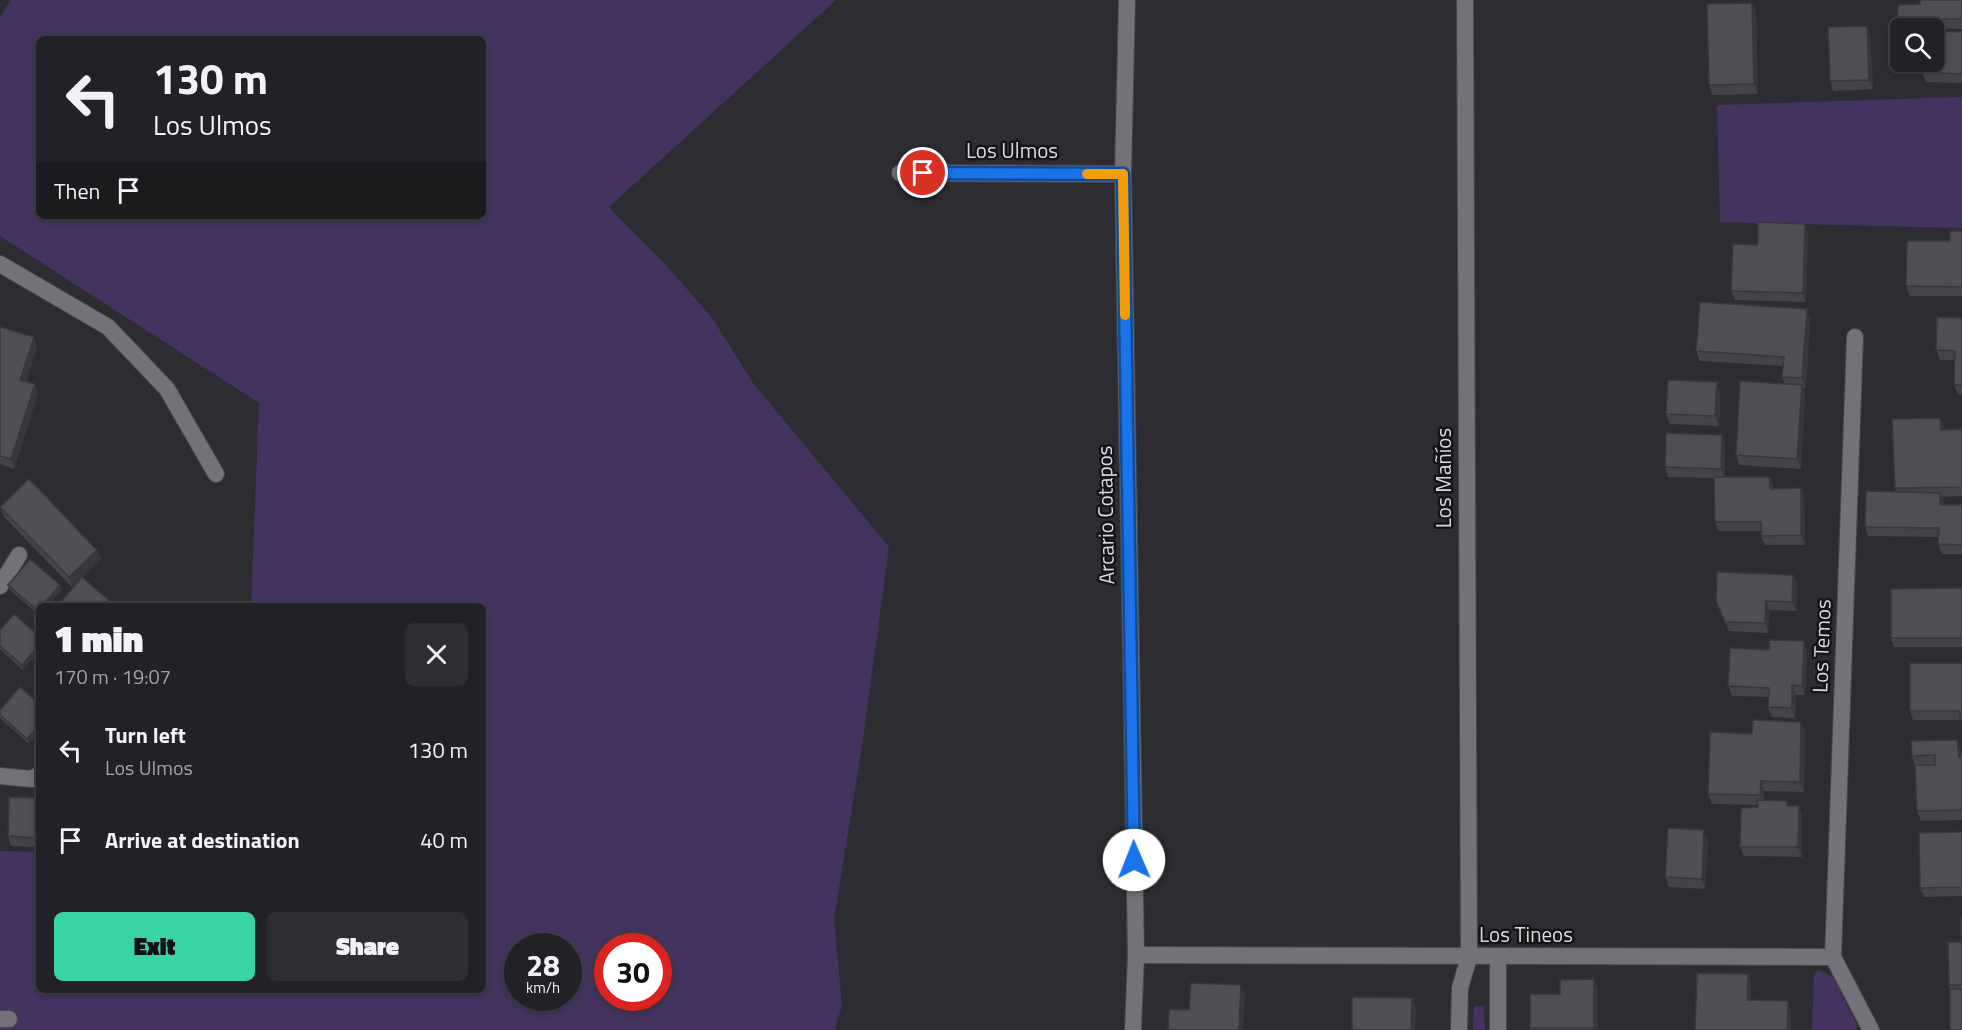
<!DOCTYPE html>
<meta charset="utf-8">
<style>
body{margin:0;font-family:"Titillium Web",sans-serif;background:#2e2e32;color:#f1f3f6;height:100vh;display:flex;flex-direction:column;font-size:22px;white-space:nowrap}
*{box-sizing:border-box;margin:0}
p{font-size:20px;color:#a2a3a7}
.icon{flex:none;width:33px;height:33px;fill:none;stroke:currentColor;stroke-width:2;stroke-linecap:round;stroke-linejoin:round}
.map{position:relative;flex:1;overflow:hidden}
.side{position:absolute;left:36px;top:603px;width:450px;height:390px;display:flex;flex-direction:column;background:#222125;border-radius:9px;box-shadow:0 3px 9px #0003,0 0 0 2px #3f3e42}
.side>*{flex:none}
.top-card{position:absolute;left:36px;top:36px;width:450px;height:183px;border-radius:9px;box-shadow:0 3px 9px #0003,0 0 0 2px #3f3e42;background:#222125;color:#f1f3f6;overflow:hidden}
.tools{position:absolute;left:1890px;top:18px;display:grid;gap:12px}
.tools a{display:grid;place-items:center;width:54px;height:54px;border-radius:9px;background:#222125;box-shadow:0 3px 9px #0003,0 0 0 2px #3f3e42;font-size:30px}
.speed{position:absolute;left:504px;top:933px;display:flex;gap:12px;font-size:30px;font-weight:700;text-align:center}
.speed>*{display:grid;place-content:center;width:78px;height:78px;border-radius:50%;background:#222125;box-shadow:0 3px 9px #0003,0 0 0 2px #3f3e42;line-height:1}
.speed small{font-size:15px;font-weight:400}
.speed .limit{border:9px solid #d22;background:#fff;color:#111}
.pin{position:absolute;display:grid;place-items:center;width:51px;height:51px;color:#fff;margin:-26px;border:3px solid #fff;border-radius:50%;box-shadow:0 2px 6px #0007}
.me{position:absolute;width:66px;margin:-33px;rotate:359deg;stroke-linejoin:round;filter:drop-shadow(0 0 4px #0008)}
.turn{display:flex;align-items:center;gap:21px;height:126px;padding:0 18px;font-size:27px}
.turn .icon{width:78px;height:78px;stroke-width:2.5}
.turn b{display:block;font-size:42px;line-height:51px}
.then{display:flex;align-items:center;height:57px;padding:0 18px;background:#0003;gap:12px;font-size:22px}
.round{display:grid;place-items:center;flex:none;width:63px;height:63px;border-radius:9px;background:#2e2e32}
.head{display:flex;align-items:center;justify-content:space-between;height:102px;padding:0 18px}
h1{font-size:36px;font-weight:800;line-height:45px}
.action{display:flex;gap:12px;margin-top:auto;padding:12px 18px}
.action a{flex:1;height:69px;border-radius:9px;background:#39d4a5;color:#111;font-size:24px;font-weight:800;line-height:69px;text-align:center}
.action a+a{background:#2e2e32;color:#f1f3f6}
ul{padding:0;list-style:none}
li{display:flex;align-items:center;gap:18px;height:90px;padding:0 18px}
li div{flex:1}
li b{display:block;font-size:22px}
li em{font-style:normal}
.map>svg:first-child{display:block}
.green{fill:#443360;fill-rule:evenodd}
.lines{fill:none;stroke-linecap:round;stroke-linejoin:round}
.service-casing{stroke:#48474c;stroke-width:18}
.minor-casing{stroke:#48474c;stroke-width:18}
.service{stroke:#747278;stroke-width:16}
.minor{stroke:#747278;stroke-width:16}
.wall{fill:#454348}
.shaded-wall{fill:#38373b}
.building{fill:#504e54;stroke:#38373b;stroke-width:1.5}
.route-casing{stroke:#114b97;stroke-width:15}
.route{stroke:#1a73e8;stroke-width:10}
.slow{stroke:#f59e0b;stroke-width:10}
.labels{text-anchor:middle;stroke-width:5;stroke-linejoin:round;paint-order:stroke}
.street-label{font-size:21px;fill:#dad9dc;stroke:#151417}
</style>
<div class="map">
<svg width="1962" height="1030" viewBox="0 0 1962 1030">
<rect width="100%" height="100%" fill="#2d2c31"/>
<!-- green -->
<g class="green">
<path d="M11,0H836L609,207L666,265L713,319L753,383L889,547L862,746L834,919L842,1005L835,1030H0V851L39,852V990H483V606H251L259,403L0,236V17ZM39,39H483V216H39ZM518,946H568V998H518ZM608,946H658V998H608Z"/>
<polygon points="1962,97 1962,228 1720,222 1717,105"/>
<polygon points="1818,969 1833,977 1857,1025 1856,1030 1812,1030 1814,976"/>
<polygon points="1474,1006 1484,1006 1485,1030 1473,1030"/>
</g>
<g class="lines">
<!-- service casing -->
<g class="service-casing">
<g id="service">
<polyline points="0,264 108,327 167,389 216,474"/>
<polyline points="0,586 19,555"/>
<polyline points="0,776 31,779 39,775"/>
<polyline points="0,1019 9,1019"/>
</g>
</g>
<!-- minor casing -->
<g class="minor-casing">
<g id="minor">
<polyline points="1127,0 1123,174 1136,955 1133,1030"/>
<polyline points="900,173 1123,174"/>
<polyline points="1136,955 1833,957 1871,1030"/>
<polyline points="1833,957 1855,337"/>
<polyline points="1459,1030 1460,988 1469,957 1465,0"/>
<polyline points="1498,1030 1498,958"/>
</g>
</g>
<!-- service -->
<use href="#service" class="service"/>
<!-- minor -->
<use href="#minor" class="minor"/>
</g>
<!-- wall -->
<g class="wall">
<polygon points="1962,0 1962,29 1901,28 1897,19 1920,4"/>
<polygon points="1752,3 1756,13 1758,94 1712,95 1709,85"/>
<polygon points="1962,32 1962,83 1926,82 1922,72"/>
<polygon points="1870,35 1873,89 1833,91 1830,81"/>
<polygon points="1962,231 1962,296 1910,296 1906,286 1950,241"/>
<polygon points="1808,233 1806,302 1735,300 1731,291 1758,245"/>
<polygon points="1962,318 1962,395 1958,394 1954,385 1955,360 1940,360 1936,350"/>
<polygon points="1810,319 1806,388 1803,388 1805,394 1801,469 1739,465 1736,455 1785,384 1782,377 1783,366 1700,361 1696,351"/>
<polygon points="0,327 37,347 26,381 38,393 14,469 0,464"/>
<polygon points="1720,392 1719,426 1670,424 1666,414"/>
<polygon points="1940,418 1944,430 1962,429 1962,496 1942,497 1944,505 1962,505 1962,554 1942,554 1938,544 1938,537 1868,536 1865,527 1896,492 1895,488"/>
<polygon points="1722,435 1725,444 1725,477 1770,477 1774,489 1801,488 1804,498 1805,545 1765,545 1761,536 1761,531 1718,531 1715,522 1714,478 1668,477 1665,467"/>
<polygon points="0,507 101,559 82,577 112,603 113,606 61,606 60,603 80,579 72,587 4,517"/>
<polygon points="1793,575 1797,584 1796,611 1769,610 1768,633 1729,631 1716,601"/>
<polygon points="8,585 62,590 39,606 39,615 10,590"/>
<polygon points="1962,588 1962,647 1894,647 1891,638"/>
<polygon points="0,630 39,636 23,670 0,649"/>
<polygon points="1769,650 1807,651 1805,695 1796,695 1795,718 1772,717 1768,707 1769,697 1732,696 1728,686"/>
<polygon points="1962,663 1962,724 1961,720 1913,720 1910,711"/>
<polygon points="20,687 29,744 0,718 0,710"/>
<polygon points="1805,731 1804,792 1764,791 1764,800 1787,801 1789,806 1799,806 1802,815 1802,857 1744,856 1740,847 1758,807 1758,805 1712,804 1708,794 1752,734"/>
<polygon points="1957,740 1961,749 1962,757 1962,820 1921,821 1917,811 1915,766 1912,756"/>
<polygon points="39,798 39,847 11,846 8,836"/>
<polygon points="1962,832 1962,896 1924,897 1920,888"/>
<polygon points="1708,840 1705,889 1669,887 1665,877"/>
<polygon points="1962,918 1962,1030 1949,985 1961,942"/>
<polygon points="1598,989 1598,1030 1530,1030 1530,1028 1560,994"/>
</g>
<!-- shaded-wall -->
<g class="shaded-wall">
<polygon points="1752,3 1756,13 1758,94 1754,84"/>
<polygon points="1867,26 1870,35 1873,89 1869,80"/>
<polygon points="1805,224 1808,233 1806,302 1803,293"/>
<polygon points="1807,309 1810,319 1806,388 1802,378"/>
<polygon points="34,337 37,347 24,389 20,380"/>
<polygon points="1717,382 1720,392 1719,426 1715,416"/>
<polygon points="35,384 38,393 14,469 11,459"/>
<polygon points="1802,385 1805,394 1801,469 1797,459"/>
<polygon points="1940,418 1944,427 1944,440 1941,430"/>
<polygon points="1722,435 1725,444 1725,479 1721,469"/>
<polygon points="1770,477 1773,486 1774,498 1770,489"/>
<polygon points="1801,488 1804,498 1805,545 1801,535"/>
<polygon points="1940,493 1944,502 1943,514 1940,505"/>
<polygon points="97,550 101,559 72,587 69,577"/>
<polygon points="1793,575 1797,584 1796,611 1792,602"/>
<polygon points="60,585 62,590 48,606 42,606"/>
<polygon points="1766,601 1769,610 1768,633 1765,623"/>
<polygon points="1804,641 1807,651 1805,695 1802,686"/>
<polygon points="39,645 39,652 23,670 22,665"/>
<polygon points="1792,685 1796,695 1795,718 1792,708"/>
<polygon points="1801,722 1805,731 1804,792 1800,782"/>
<polygon points="39,725 39,732 29,744 27,739"/>
<polygon points="1957,740 1961,749 1962,767 1959,757"/>
<polygon points="1761,781 1764,791 1763,805 1760,795"/>
<polygon points="1799,806 1802,815 1802,857 1798,847"/>
<polygon points="1704,830 1708,840 1705,889 1702,879"/>
<polygon points="1748,974 1751,984 1751,1009 1747,1000"/>
<polygon points="1594,979 1598,989 1598,1030 1595,1030 1594,1028"/>
<polygon points="1241,985 1245,995 1243,1030 1239,1030"/>
<polygon points="1412,998 1416,1007 1415,1030 1411,1030"/>
<polygon points="1788,1001 1791,1011 1791,1030 1787,1030"/>
</g>
<!-- building -->
<g class="building">
<polygon points="1920,0 1962,0 1962,19 1897,19 1898,5 1920,4"/>
<polygon points="1752,3 1754,84 1709,85 1707,4"/>
<polygon points="1867,26 1869,80 1830,81 1828,27"/>
<polygon points="1934,31 1962,32 1962,74 1922,72 1923,62 1934,62"/>
<polygon points="1758,222 1805,224 1803,293 1731,291 1733,244 1758,245"/>
<polygon points="1950,231 1962,231 1962,287 1906,286 1907,241 1950,241"/>
<polygon points="1700,302 1807,309 1802,378 1782,377 1784,357 1696,351"/>
<polygon points="1937,317 1962,318 1962,385 1954,385 1955,351 1936,350"/>
<polygon points="0,327 34,337 20,380 35,384 11,459 0,456"/>
<polygon points="1668,380 1717,382 1715,416 1666,414"/>
<polygon points="1740,381 1802,385 1797,459 1736,455"/>
<polygon points="1940,418 1941,430 1962,429 1962,487 1895,488 1892,419"/>
<polygon points="1666,433 1722,435 1721,469 1665,467"/>
<polygon points="1714,477 1770,477 1770,489 1801,488 1801,535 1761,536 1761,522 1715,522"/>
<polygon points="29,479 97,550 69,577 0,507"/>
<polygon points="1866,491 1940,493 1940,505 1962,505 1962,545 1938,544 1939,528 1865,527"/>
<polygon points="30,559 60,585 42,606 39,606 39,610 38,611 8,585"/>
<polygon points="1717,572 1793,575 1792,602 1766,601 1765,623 1725,622 1716,601"/>
<polygon points="82,577 112,603 109,606 63,606 60,603"/>
<polygon points="1962,588 1962,638 1891,638 1891,589"/>
<polygon points="14,614 39,636 39,645 22,665 0,646 0,630"/>
<polygon points="1769,640 1804,641 1802,686 1792,685 1792,708 1768,707 1769,688 1728,686 1730,648 1769,650"/>
<polygon points="1910,663 1962,663 1962,719 1960,719 1960,711 1910,711"/>
<polygon points="20,687 39,704 39,725 27,739 0,715 0,710"/>
<polygon points="1753,720 1801,722 1800,782 1761,781 1760,795 1708,794 1710,732 1752,734"/>
<polygon points="1957,740 1959,757 1962,757 1962,810 1917,811 1915,765 1935,765 1935,755 1912,756 1911,741"/>
<polygon points="9,797 39,798 39,838 8,836"/>
<polygon points="1757,800 1787,801 1787,806 1799,806 1798,847 1740,847 1741,808 1758,807"/>
<polygon points="1668,828 1704,830 1702,879 1665,877"/>
<polygon points="1962,832 1962,887 1920,888 1919,833"/>
<polygon points="1961,918 1962,918 1962,985 1949,985 1948,942 1961,942"/>
<polygon points="1697,973 1748,974 1747,1000 1788,1001 1787,1030 1695,1030"/>
<polygon points="1594,979 1594,1028 1530,1028 1530,994 1560,994 1560,980"/>
<polygon points="1191,983 1241,985 1239,1030 1168,1030 1169,1009 1189,1010"/>
<rect x="1950" y="989" width="12" height="41"/>
<polygon points="1352,997 1412,998 1411,1030 1352,1030"/>
</g>
<g class="lines">
<!-- route casing -->
<g class="route-casing">
<polyline id="route" points="923,173 1123,174 1134,860"/>
</g>
<!-- route -->
<use href="#route" class="route"/>
<!-- slow -->
<polyline class="slow" points="1087,174 1123,174 1125,315"/>
</g>
<g class="labels">
<!-- street labels -->
<g class="street-label">
<text x="1012" y="158">Los Ulmos</text>
<text transform="translate(1444 478) rotate(-90)" y="7">Los Mañíos</text>
<text transform="translate(1106 515) rotate(-91)" y="7">Arcario Cotapos</text>
<text transform="translate(1822 646) rotate(-88)" y="7">Los Temos</text>
<text x="1526" y="942">Los Tineos</text>
</g>
</g>
</svg>
<div class="tools">
<a><svg class="icon" aria-label="search" viewBox="0 0 24 24"><circle cx="10" cy="10" r="6"/><path d="M15 15l6 6"/></svg></a>
</div>
<div class="speed"><div>28<small>km/h</small></div><div class="limit">30</div></div>
<div class="pin" style="left:923px;top:173px;background:#d93025"><svg class="icon" aria-label="arrive" viewBox="0 0 24 24"><path d="M6 21V4h12l-3 4 3 4H6"/></svg></div>
<svg class="me" style="left:1134px;top:860px" viewBox="-20 -20 40 40"><circle r="19" fill="#fff"/><path d="M0-13L10 11 0 6-10 11z" fill="#1a73e8"/></svg>
<div class="top-card">
<div class="turn"><svg class="icon" aria-label="left" viewBox="0 0 24 24"><path d="M17 20v-9H6M10 6l-5 5 5 5"/></svg><div><b>130 m</b>Los Ulmos</div></div>
<div class="then">Then<svg class="icon" aria-label="arrive" viewBox="0 0 24 24"><path d="M6 21V4h12l-3 4 3 4H6"/></svg></div>
</div>
<section class="side">
<div class="head"><div><h1>1 min</h1><p>170 m · 19:07</p></div><a class="round"><svg class="icon" aria-label="close" viewBox="0 0 24 24"><path d="M6 6l12 12M18 6L6 18"/></svg></a></div>
<ul>
<li><svg class="icon" aria-label="left" viewBox="0 0 24 24"><path d="M17 20v-9H6M10 6l-5 5 5 5"/></svg><div><b>Turn left</b><p>Los Ulmos</p></div><em>130 m</em></li>
<li><svg class="icon" aria-label="arrive" viewBox="0 0 24 24"><path d="M6 21V4h12l-3 4 3 4H6"/></svg><div><b>Arrive at destination</b></div><em>40 m</em></li>
</ul>
<div class="action"><a>Exit</a><a>Share</a></div>
</section>
</div>
